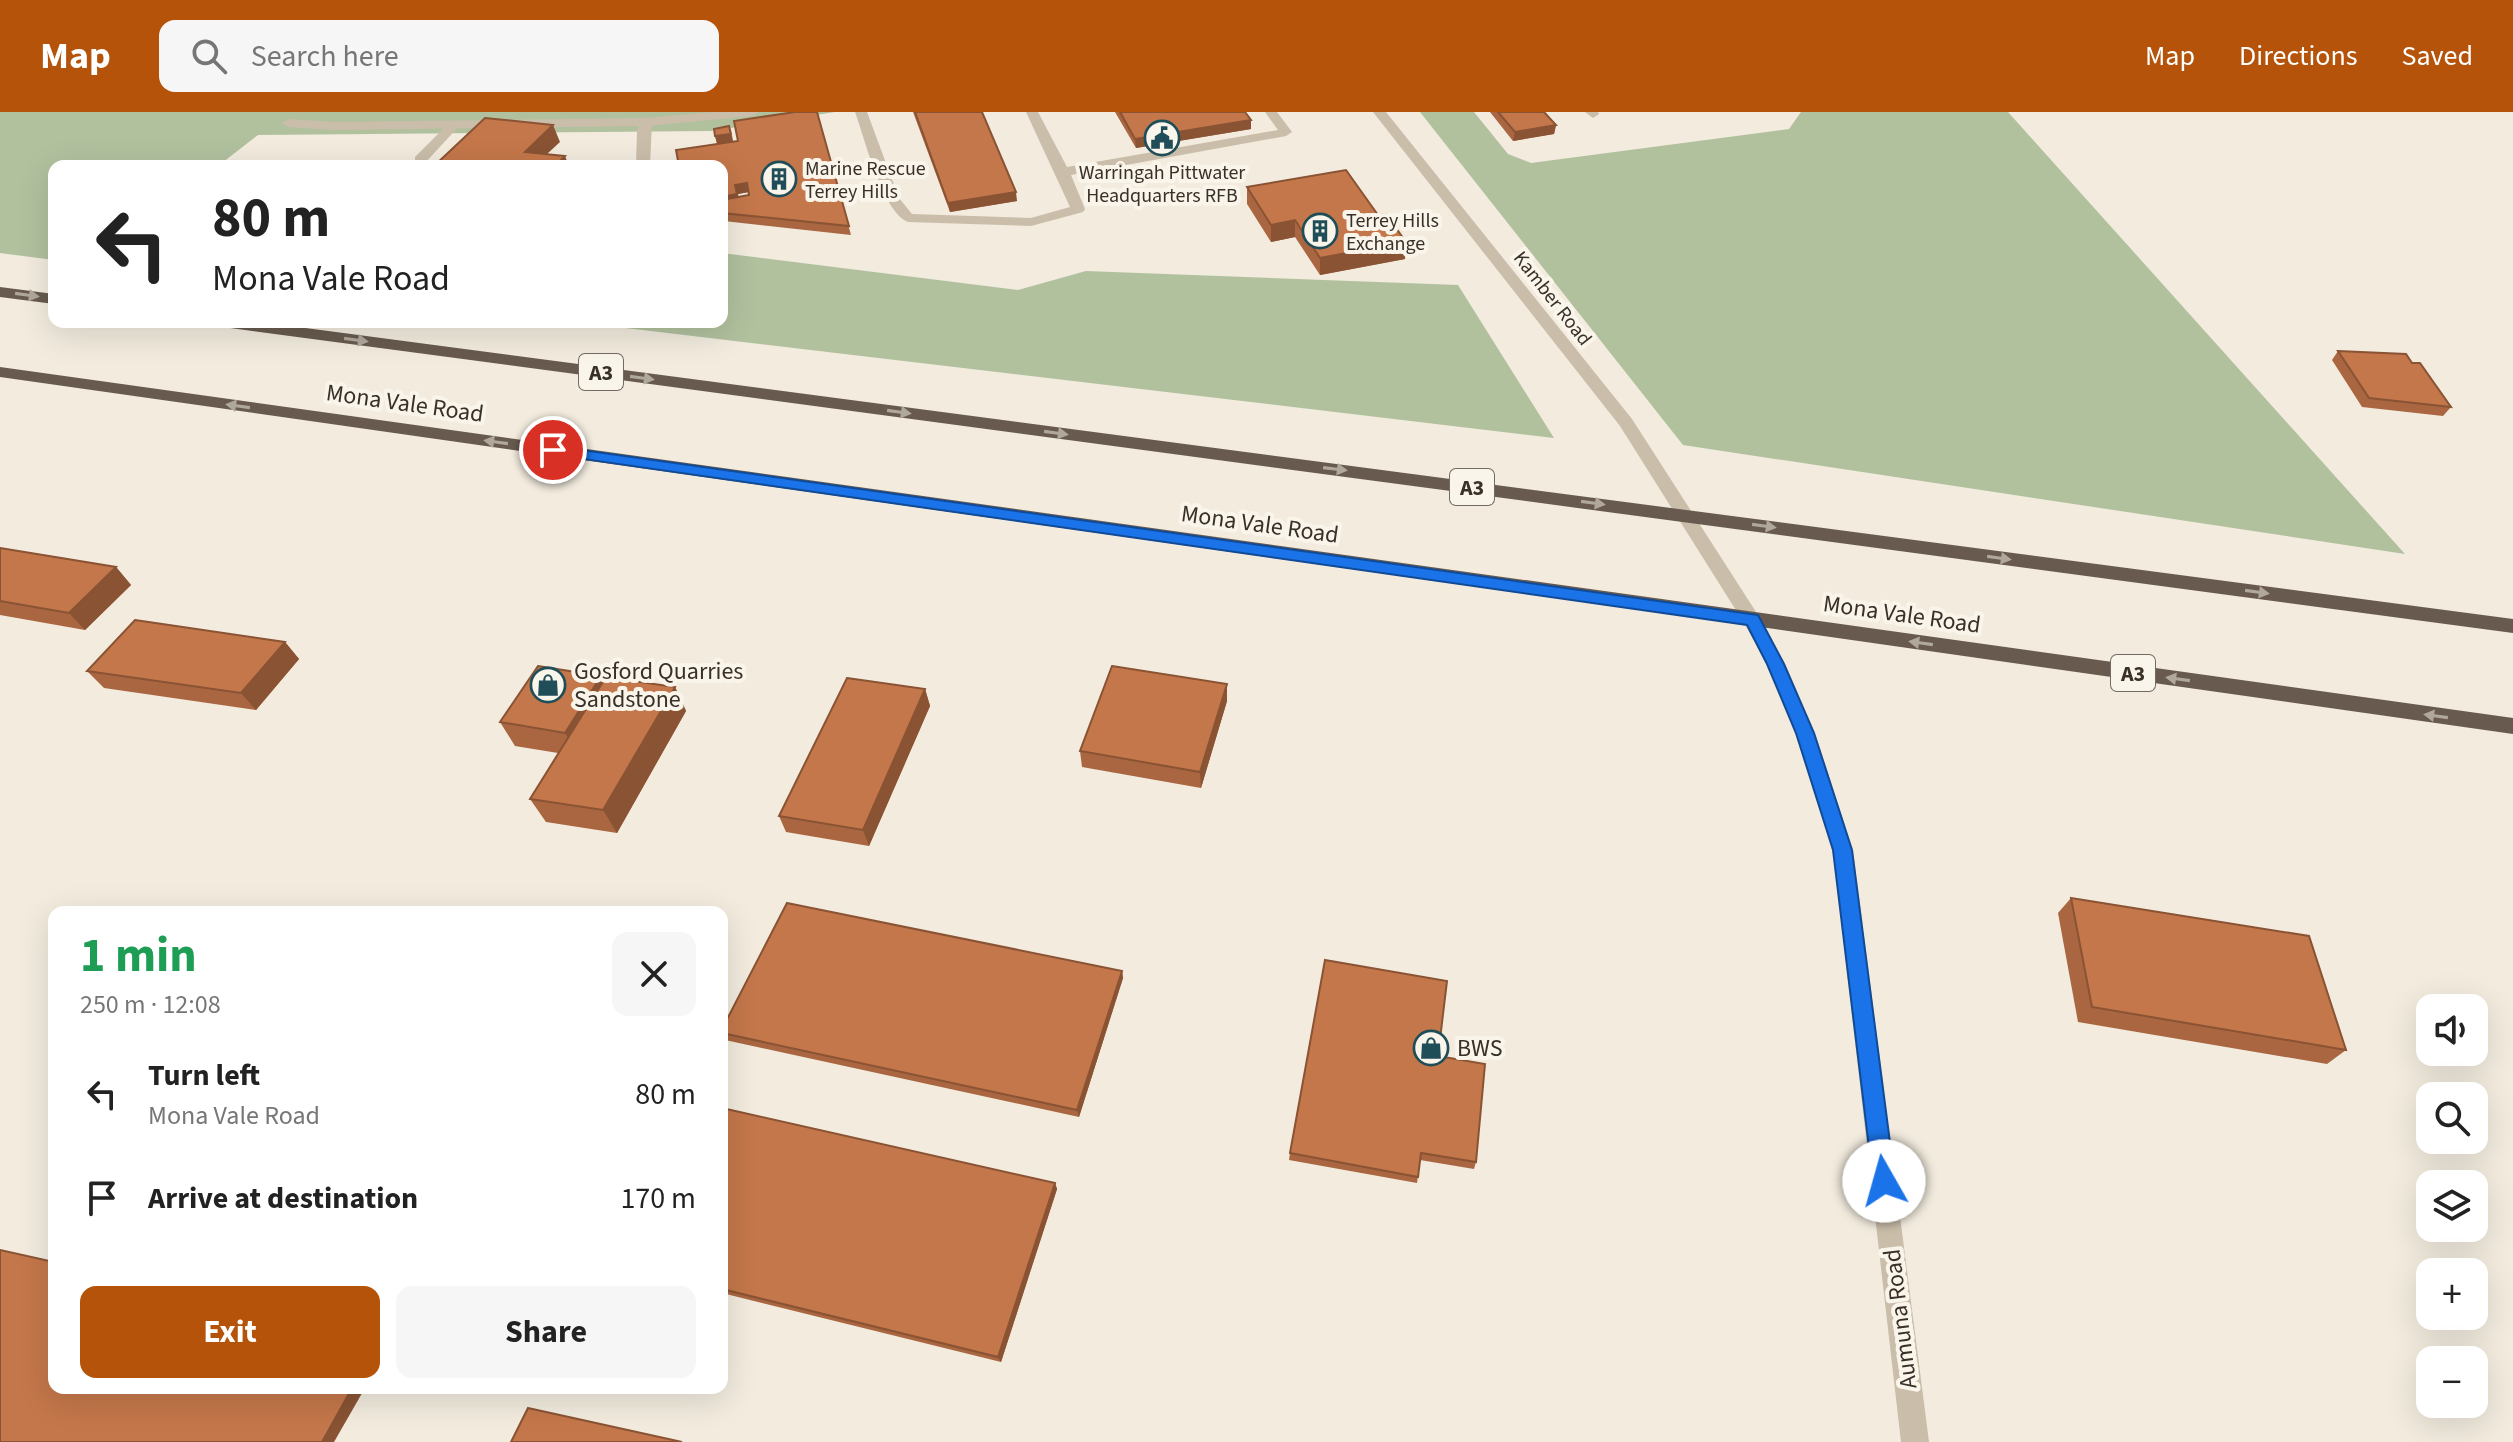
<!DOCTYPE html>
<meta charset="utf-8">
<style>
body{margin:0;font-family:"Source Sans 3",sans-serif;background:#f6f6f6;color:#222;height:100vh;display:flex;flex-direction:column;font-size:30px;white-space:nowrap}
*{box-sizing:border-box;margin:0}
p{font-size:26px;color:#767676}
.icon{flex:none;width:44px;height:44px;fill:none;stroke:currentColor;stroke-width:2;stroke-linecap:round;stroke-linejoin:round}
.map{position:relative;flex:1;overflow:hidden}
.panel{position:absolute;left:48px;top:794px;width:680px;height:488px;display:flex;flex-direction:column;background:#fff;border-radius:16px;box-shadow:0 8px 32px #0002}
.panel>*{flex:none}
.hud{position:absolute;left:48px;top:48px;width:680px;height:168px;border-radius:16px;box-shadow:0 8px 32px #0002;background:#fff;color:#222;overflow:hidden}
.fabs{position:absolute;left:2416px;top:882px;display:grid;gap:16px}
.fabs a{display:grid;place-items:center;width:72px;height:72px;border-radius:16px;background:#fff;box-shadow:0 8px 32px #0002;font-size:40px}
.pin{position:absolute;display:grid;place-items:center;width:68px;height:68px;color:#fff;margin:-34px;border:4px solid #fff;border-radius:50%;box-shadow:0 2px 8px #0007}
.me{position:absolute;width:88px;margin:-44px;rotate:353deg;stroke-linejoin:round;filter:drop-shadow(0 0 6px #0008)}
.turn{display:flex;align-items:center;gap:28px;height:168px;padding:0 32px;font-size:36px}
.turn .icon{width:104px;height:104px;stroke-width:2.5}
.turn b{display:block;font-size:56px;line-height:68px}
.round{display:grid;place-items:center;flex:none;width:84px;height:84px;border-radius:16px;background:#f6f6f6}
.summary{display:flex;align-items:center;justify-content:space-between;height:136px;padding:0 32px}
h1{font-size:48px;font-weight:700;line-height:60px;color:#1e9e55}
.cta{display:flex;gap:16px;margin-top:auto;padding:16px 32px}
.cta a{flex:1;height:92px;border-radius:16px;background:#b45309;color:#fff;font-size:32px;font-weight:700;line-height:92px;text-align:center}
.cta a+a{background:#f6f6f6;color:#222}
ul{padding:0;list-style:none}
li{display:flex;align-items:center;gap:24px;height:104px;padding:0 32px}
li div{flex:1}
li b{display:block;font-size:30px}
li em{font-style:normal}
header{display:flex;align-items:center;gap:48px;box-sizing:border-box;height:112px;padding:0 40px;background:#b45309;color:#fff}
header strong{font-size:38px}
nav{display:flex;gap:44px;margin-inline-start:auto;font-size:28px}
.search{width:560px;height:72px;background:#f6f6f6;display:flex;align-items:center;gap:20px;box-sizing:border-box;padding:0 28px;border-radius:16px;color:#767676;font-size:30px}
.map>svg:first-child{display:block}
.green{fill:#b1c19e}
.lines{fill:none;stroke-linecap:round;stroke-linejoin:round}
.service{fill:#cabdaa;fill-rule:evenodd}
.minor{fill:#cabdaa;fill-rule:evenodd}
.trunk{fill:#685a4e;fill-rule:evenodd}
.wall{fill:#a96640;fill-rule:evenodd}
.shaded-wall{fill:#895334}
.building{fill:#c4774a;stroke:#895334;stroke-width:2}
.oneway{fill:#b1a89c}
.route{fill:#1a73e8;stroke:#114b97;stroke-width:2}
.labels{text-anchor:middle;stroke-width:8;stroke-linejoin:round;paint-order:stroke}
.far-poi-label{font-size:20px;fill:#383029;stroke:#faf5ea;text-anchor:start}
.far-street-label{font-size:20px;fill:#383029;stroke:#faf5ea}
.shield{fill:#faf5ea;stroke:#726b63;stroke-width:2}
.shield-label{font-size:22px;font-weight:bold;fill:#383029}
.street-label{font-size:24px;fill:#383029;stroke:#faf5ea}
.poi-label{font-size:24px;fill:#383029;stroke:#faf5ea;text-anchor:start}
</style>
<header>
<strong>Map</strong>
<div class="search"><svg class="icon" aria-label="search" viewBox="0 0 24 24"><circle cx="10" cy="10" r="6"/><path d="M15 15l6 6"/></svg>Search here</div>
<nav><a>Map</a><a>Directions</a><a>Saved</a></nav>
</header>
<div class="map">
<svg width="2513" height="1330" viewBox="0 0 2513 1330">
<rect width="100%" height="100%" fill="#f2ebde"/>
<!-- green -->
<g class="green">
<polygon points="0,0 835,0 711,19 258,23 218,54 54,54 54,148 0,141"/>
<polygon points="1420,0 1474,0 1508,42 1531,51 1789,17 1801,0 2008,0 2405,442 1683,333"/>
<polygon points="722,141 1018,178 1086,159 1458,173 1554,326 575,210 722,210"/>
</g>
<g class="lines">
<!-- service -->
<g class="service">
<path d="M855,0H867L899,86L912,102L1031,106L1070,95L1026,0H1038L1067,55L1278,18L1265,0H1277L1292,20L1286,24L1071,63L1085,97L1083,100L1031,114L908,110C882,99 865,27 855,0Z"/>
<polygon points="1585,0 1598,0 1599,2 1593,6"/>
<polygon points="642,7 652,10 650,54 636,54 637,19"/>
<polygon points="451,9 461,12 425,51 415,51 415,45"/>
</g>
<!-- minor -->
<g class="minor">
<polygon points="713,0 759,0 753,4 646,14 335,18 288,15 282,11 288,7 335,10 646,6"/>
<polygon points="1373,0 1386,0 1632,307 1758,503 1785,552 1815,621 1853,738 1929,1330 1901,1330 1833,738 1795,621 1767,552 1744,511 1620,314"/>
</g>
<!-- trunk -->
<g class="trunk">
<polygon points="0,175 54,182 54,192 0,185"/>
<polygon points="215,210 260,210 2513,507 2513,521 223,215"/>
<polygon points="0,255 2513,606 2513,622 0,265"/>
</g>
</g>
<!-- wall -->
<g class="wall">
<path d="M817,0L851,123L724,109L722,102V54L715,24L732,23L733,29H738ZM748,80L749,83L738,85V82Z"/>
<polygon points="913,0 982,0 1017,89 950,100"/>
<polygon points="1115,0 1245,0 1251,8 1251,17 1136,36"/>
<polygon points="1490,0 1544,0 1556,13 1554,22 1513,29"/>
<polygon points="1247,75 1405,147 1320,163 1295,125 1271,130 1247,92"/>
<polygon points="2338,239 2412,251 2451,295 2443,304 2362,295 2332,248"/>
<polygon points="0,436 116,455 131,473 85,518 0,503"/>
<polygon points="285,530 299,547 256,598 104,576 87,559"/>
<polygon points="604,568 675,575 686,599 617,721 546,710 530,687 558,641 515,634 500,610"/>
<polygon points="1227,572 1227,589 1201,676 1082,655 1080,639"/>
<polygon points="925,577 930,594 869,734 786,720 779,704"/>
<polygon points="2071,786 2346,938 2327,952 2078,910 2058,801"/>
<polygon points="1122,859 1123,866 1079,1005 725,928 722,924 722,917"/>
<polygon points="1438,944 1476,1050 1474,1057 1420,1048 1417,1071 1289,1048 1290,1041"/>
<polygon points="722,996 1055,1071 1057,1077 1001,1250 722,1181"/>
</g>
<!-- shaded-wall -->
<g class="shaded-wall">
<polygon points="1251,8 1251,17 1136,36 1135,27"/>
<polygon points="553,13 560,30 534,54 525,40"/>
<polygon points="1556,13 1554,22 1513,29 1515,20"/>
<polygon points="729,14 733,30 718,33 715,24"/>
<polygon points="565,44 569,54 555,54"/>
<polygon points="747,71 749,80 738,82 740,91 722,94 722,85 735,73"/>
<polygon points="1016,80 1017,89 950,100 948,91"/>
<polygon points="1295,108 1295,125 1271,130 1271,113"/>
<polygon points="1406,130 1405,147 1320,163 1320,146"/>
<polygon points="116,455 131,473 85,518 69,501"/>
<polygon points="285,530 299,547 256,598 241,581"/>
<polygon points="601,564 615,588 580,644 565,621"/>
<polygon points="1227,572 1227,589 1201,676 1200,660"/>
<polygon points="675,575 686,599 617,721 603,698"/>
<polygon points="925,577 930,594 869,734 863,718"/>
<polygon points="1122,859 1123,866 1079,1005 1077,998"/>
<polygon points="1055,1071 1057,1077 1001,1250 998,1245"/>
<polygon points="352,1276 365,1276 334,1330 322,1330"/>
</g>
<!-- building -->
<g class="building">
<polygon points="795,0 817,0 849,114 722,101 722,88 749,83 747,71 735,73 737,82 722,85 722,54 679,54 676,38 738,29 734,9"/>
<polygon points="915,0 982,0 1016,80 948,91"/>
<polygon points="1120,0 1245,0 1251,8 1135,27"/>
<polygon points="1498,0 1544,0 1556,13 1515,20"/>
<polygon points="485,6 553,13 525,40 565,44 555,54 434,54"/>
<polygon points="729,14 731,22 715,24 714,17"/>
<polygon points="1346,58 1378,103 1386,102 1406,130 1320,146 1295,108 1271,113 1247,75"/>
<polygon points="2338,239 2406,242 2412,251 2420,251 2451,295 2369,286"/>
<polygon points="0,436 116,455 69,501 0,489"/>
<polygon points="135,508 285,530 241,581 87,559"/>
<polygon points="538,554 601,564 565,621 500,610"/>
<polygon points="1112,554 1227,572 1200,660 1080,639"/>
<polygon points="606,565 675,575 603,698 530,687"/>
<polygon points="847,566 925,577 863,718 779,704"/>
<polygon points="2071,786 2309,824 2346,938 2092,895"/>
<polygon points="787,791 1122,859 1077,998 722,921 722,917"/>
<polygon points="1325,848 1447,869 1438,944 1485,952 1476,1050 1421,1041 1418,1065 1290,1041"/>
<polygon points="722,996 1055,1071 998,1245 722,1177"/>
<polygon points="0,1138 54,1150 54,1276 352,1276 322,1330 0,1330"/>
<polygon points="528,1296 682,1330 511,1330"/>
</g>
<!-- one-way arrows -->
<defs><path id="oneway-solid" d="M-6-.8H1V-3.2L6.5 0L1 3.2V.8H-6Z" transform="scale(2)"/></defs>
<g class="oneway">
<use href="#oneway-solid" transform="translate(27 183) rotate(8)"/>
<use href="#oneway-solid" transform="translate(356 228) rotate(8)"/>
<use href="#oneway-solid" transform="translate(642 266) rotate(8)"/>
<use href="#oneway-solid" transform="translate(238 294) rotate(-172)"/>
<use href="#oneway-solid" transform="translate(899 300) rotate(8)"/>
<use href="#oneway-solid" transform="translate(1056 321) rotate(8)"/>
<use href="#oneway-solid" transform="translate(496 330) rotate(-172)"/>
<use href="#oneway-solid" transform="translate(1335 357) rotate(7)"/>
<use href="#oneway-solid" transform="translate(1593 391) rotate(8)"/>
<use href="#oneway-solid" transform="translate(1764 414) rotate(8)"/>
<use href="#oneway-solid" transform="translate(1999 446) rotate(8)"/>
<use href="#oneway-solid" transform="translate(2257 480) rotate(8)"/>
<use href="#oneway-solid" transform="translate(1921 531) rotate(-172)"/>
<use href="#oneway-solid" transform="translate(2178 567) rotate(-172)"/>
<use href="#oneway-solid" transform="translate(2436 604) rotate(-172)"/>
</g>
<!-- route -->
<polygon class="route" points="553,334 1758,503 1784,552 1814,621 1852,738 1895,1069 1892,1076 1884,1080 1876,1076 1873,1069 1833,738 1796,621 1767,552 1747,513 548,342 548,335"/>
<!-- icons -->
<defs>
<g id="civic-ring" transform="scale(1.8)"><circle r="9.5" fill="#faf5ea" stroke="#1f4e59" stroke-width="1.5"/><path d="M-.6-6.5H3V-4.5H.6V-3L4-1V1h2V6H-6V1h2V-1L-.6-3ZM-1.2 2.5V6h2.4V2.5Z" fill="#1f4e59"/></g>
<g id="building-ring" transform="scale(1.8)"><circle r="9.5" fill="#faf5ea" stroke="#1f4e59" stroke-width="1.5"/><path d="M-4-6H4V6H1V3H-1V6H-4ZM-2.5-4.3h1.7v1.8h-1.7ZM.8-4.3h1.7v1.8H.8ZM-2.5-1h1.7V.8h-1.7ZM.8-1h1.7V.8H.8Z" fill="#1f4e59"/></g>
<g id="shop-ring" transform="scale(1.8)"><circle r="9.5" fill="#faf5ea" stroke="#1f4e59" stroke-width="1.5"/><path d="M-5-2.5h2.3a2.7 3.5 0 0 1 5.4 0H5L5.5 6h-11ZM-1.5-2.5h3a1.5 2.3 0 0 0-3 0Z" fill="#1f4e59"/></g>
</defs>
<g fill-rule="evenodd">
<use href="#civic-ring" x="1162" y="26"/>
<use href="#building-ring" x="779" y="67"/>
<use href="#building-ring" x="1320" y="119"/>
<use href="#shop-ring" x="548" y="573"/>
<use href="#shop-ring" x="1431" y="936"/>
</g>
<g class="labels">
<!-- far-poi labels -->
<g class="far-poi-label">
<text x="805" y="63">Marine Rescue<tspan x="805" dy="23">Terrey Hills</tspan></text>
<text x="1162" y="67" text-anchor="middle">Warringah Pittwater<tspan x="1162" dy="23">Headquarters RFB</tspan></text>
<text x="1346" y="115">Terrey Hills<tspan x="1346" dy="23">Exchange</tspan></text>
</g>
<!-- far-street labels -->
<g class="far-street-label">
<text transform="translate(1553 186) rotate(52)" y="7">Kamber Road</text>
</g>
<!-- shield labels -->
<g class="shield">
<rect x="579" y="242" width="44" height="36" rx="6"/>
<rect x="1450" y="357" width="44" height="36" rx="6"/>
<rect x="2111" y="543" width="44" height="36" rx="6"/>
</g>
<g class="shield-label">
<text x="601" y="268">A3</text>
<text x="1472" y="383">A3</text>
<text x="2133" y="569">A3</text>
</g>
<!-- street labels -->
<g class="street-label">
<text transform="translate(405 291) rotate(8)" y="8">Mona Vale Road</text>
<text transform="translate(1260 412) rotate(8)" y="8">Mona Vale Road</text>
<text transform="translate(1902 502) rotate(8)" y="8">Mona Vale Road</text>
<text transform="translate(1900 1207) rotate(-97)" y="8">Aumuna Road</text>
</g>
<!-- poi labels -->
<g class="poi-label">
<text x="574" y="567">Gosford Quarries<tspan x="574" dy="28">Sandstone</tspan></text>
<text x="1457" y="944">BWS</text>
</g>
</g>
</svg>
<div class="fabs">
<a><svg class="icon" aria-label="sound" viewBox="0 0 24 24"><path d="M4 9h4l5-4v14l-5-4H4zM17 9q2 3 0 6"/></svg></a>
<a><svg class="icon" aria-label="search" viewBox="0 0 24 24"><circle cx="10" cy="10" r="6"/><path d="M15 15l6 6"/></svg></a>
<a><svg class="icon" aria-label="layers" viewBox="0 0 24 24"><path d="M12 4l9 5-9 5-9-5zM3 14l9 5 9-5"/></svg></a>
<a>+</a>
<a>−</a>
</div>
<div class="pin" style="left:553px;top:338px;background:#d93025"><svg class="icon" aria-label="arrive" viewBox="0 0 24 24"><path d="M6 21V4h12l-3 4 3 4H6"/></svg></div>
<svg class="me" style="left:1884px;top:1069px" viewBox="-20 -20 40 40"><circle r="19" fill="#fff"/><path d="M0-13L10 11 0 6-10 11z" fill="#1a73e8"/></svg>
<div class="hud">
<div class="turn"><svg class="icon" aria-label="left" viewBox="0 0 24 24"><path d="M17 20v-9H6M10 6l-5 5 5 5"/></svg><div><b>80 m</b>Mona Vale Road</div></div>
</div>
<section class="panel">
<div class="summary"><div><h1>1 min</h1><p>250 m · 12:08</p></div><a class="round"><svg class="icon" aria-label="close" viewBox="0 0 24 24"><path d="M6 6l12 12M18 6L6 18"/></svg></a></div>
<ul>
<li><svg class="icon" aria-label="left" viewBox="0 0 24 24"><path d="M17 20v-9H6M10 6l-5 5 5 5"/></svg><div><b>Turn left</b><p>Mona Vale Road</p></div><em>80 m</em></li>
<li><svg class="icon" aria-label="arrive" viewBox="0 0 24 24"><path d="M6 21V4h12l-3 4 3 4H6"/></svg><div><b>Arrive at destination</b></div><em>170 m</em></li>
</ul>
<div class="cta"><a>Exit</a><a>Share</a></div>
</section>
</div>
